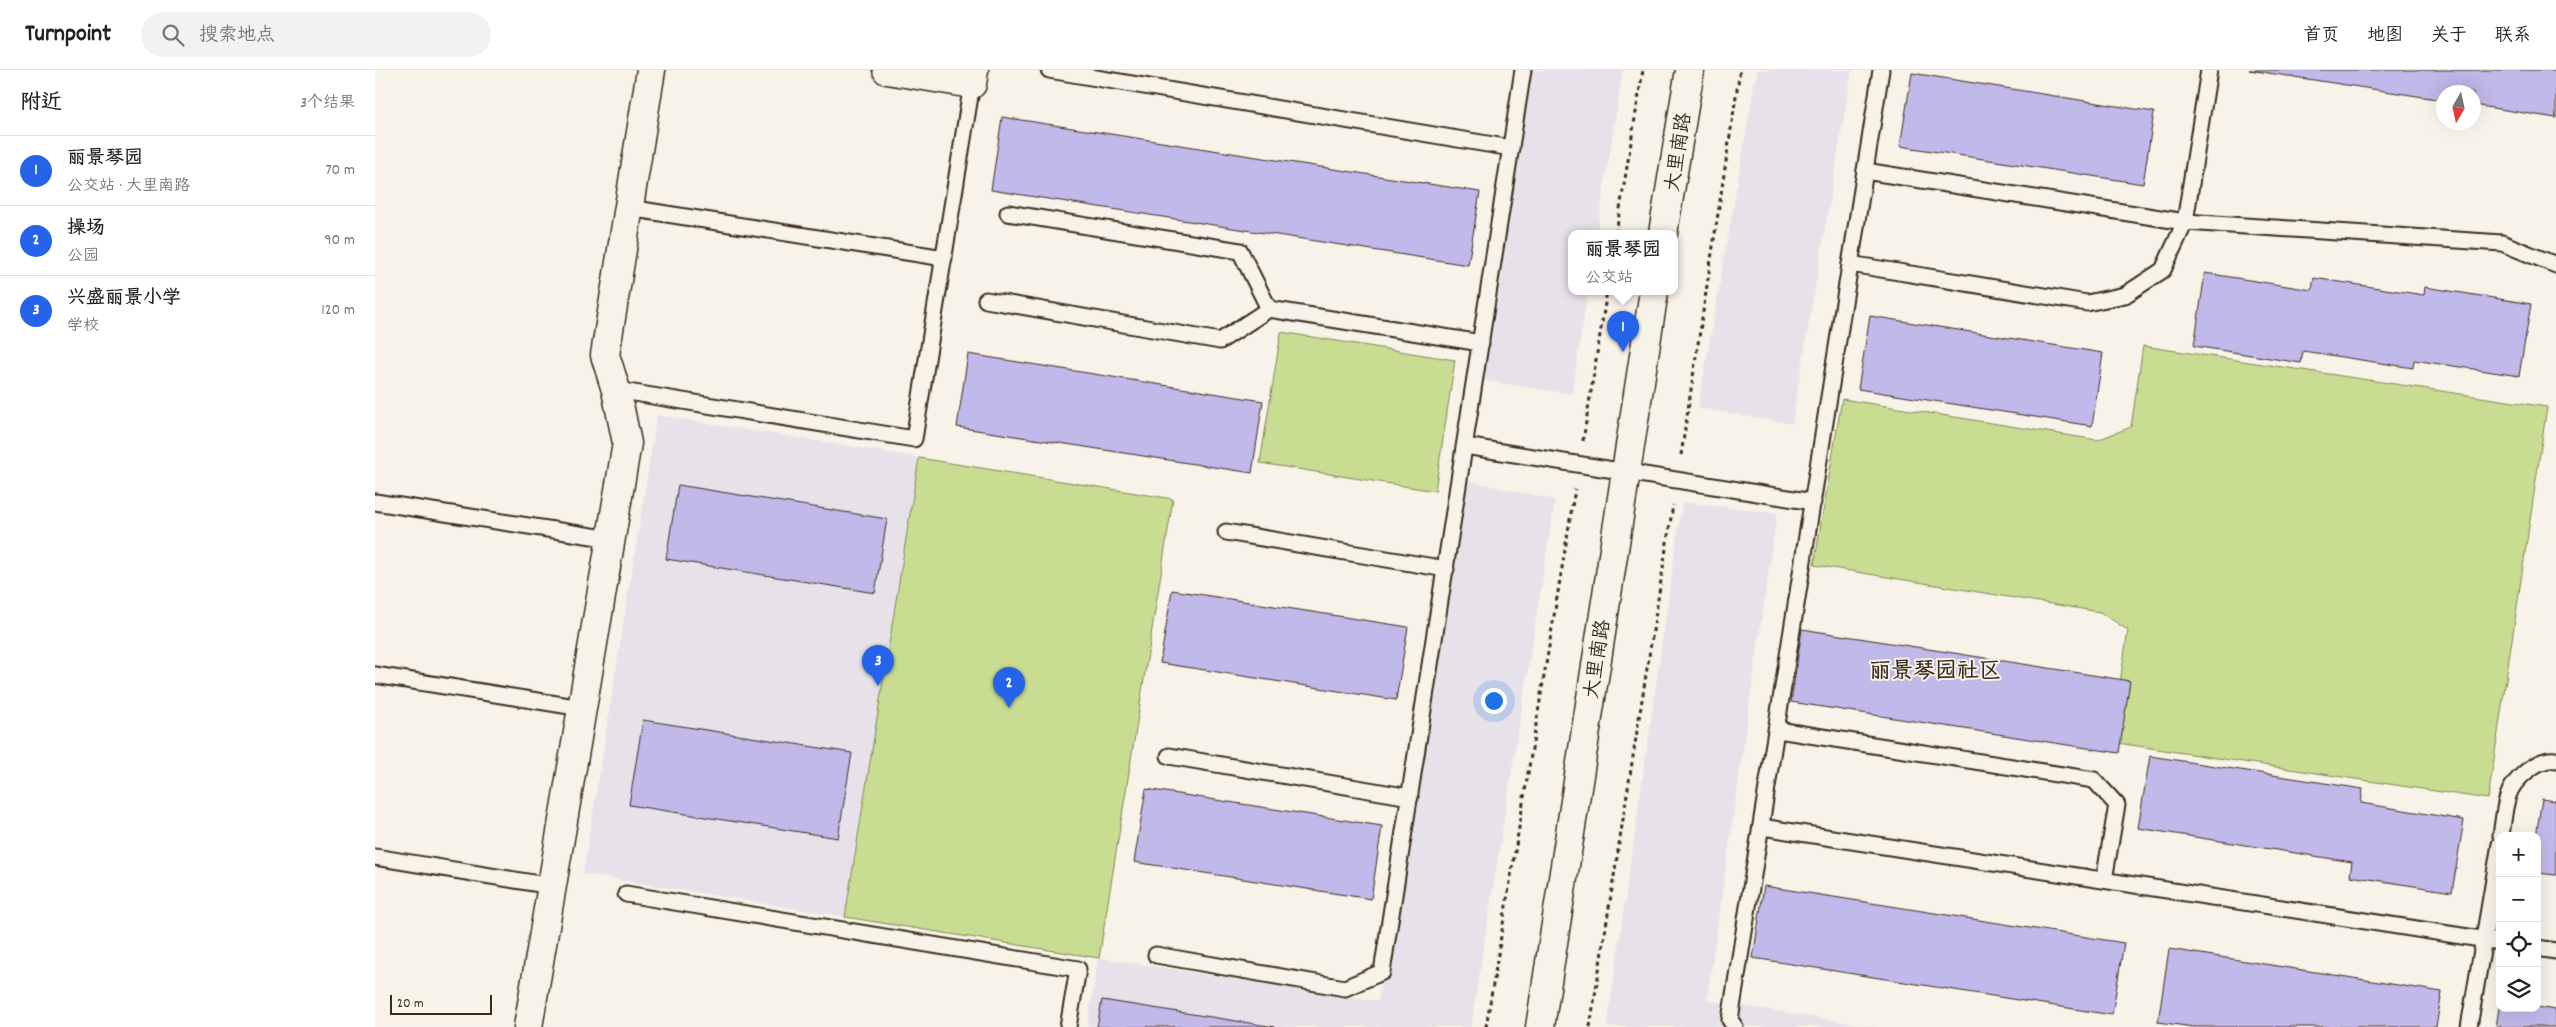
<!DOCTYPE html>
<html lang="zh">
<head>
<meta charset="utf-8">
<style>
	:root { --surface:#fff; --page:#f2f2f2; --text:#222; --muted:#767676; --line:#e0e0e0; --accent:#2563eb }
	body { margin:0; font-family:Dekko,"LXGW WenKai TC",sans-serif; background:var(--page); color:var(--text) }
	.controls { position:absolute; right:15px; bottom:15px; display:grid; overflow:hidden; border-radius:10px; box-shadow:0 5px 20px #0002 }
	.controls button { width:45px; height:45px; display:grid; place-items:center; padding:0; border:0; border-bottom:1px solid var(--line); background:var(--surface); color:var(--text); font:25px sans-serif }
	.compass { position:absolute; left:2061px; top:15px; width:45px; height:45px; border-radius:50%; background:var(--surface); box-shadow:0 5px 20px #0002; rotate:189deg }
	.scale { position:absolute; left:15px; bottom:12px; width:102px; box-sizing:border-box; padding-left:5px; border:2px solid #3b2a1e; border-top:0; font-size:14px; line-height:18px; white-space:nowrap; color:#3b2a1e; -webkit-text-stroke:4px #f7f3e8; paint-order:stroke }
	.you { position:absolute; left:1118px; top:630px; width:18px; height:18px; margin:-12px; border:4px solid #fff; border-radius:50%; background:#1a73e8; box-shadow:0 0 0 8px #1a73e833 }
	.badge { display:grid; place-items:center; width:32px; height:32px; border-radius:50%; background:var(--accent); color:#fff; font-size:16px; font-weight:700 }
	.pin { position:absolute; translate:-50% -41px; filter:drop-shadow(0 1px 2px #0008) }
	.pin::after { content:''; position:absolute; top:26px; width:18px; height:15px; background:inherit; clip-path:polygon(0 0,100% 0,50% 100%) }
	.popup { position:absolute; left:1193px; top:160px; width:110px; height:65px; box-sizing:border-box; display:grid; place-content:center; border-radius:10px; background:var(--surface); filter:drop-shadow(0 1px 4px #0005); font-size:16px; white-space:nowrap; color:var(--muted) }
	.popup b { font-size:19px; color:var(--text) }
	.popup::after { content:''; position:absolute; left:50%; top:100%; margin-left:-10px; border:10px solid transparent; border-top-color:var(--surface) }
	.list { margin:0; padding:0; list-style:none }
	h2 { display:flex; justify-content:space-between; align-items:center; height:65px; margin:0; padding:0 20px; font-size:21px }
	h2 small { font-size:16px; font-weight:400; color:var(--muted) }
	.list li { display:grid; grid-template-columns:32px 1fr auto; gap:15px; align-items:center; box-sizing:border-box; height:70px; padding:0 20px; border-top:1px solid var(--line) }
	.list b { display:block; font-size:19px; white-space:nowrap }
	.list p { margin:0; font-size:16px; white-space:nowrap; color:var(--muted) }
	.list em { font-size:16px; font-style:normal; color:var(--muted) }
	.icon { flex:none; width:28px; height:28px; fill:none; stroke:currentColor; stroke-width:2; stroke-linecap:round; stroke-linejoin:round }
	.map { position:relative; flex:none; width:2181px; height:957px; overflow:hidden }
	header { display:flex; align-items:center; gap:30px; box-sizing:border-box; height:70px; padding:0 25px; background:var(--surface); border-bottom:1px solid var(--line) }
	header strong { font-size:24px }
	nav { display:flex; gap:28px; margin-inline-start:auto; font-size:18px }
	.search { width:350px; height:45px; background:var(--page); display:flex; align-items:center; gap:12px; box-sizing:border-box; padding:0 18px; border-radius:28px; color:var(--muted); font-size:19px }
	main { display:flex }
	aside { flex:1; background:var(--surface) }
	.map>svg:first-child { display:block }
	.built { fill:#e7e2e9 }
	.green { fill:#c9dd92; stroke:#828458 }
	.building { fill:#c2b9eb; stroke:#3b2a1e }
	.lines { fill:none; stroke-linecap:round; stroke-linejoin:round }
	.service-casing { stroke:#3b2a1e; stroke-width:19 }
	.minor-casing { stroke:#3b2a1e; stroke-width:31 }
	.tertiary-casing { stroke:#3b2a1e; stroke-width:31 }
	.path { stroke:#3b2a1e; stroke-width:3; stroke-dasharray:4 4; stroke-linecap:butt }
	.service { stroke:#f7f3e8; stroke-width:15 }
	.minor { stroke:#f7f3e8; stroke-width:28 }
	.tertiary { stroke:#f7f3e8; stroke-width:28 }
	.labels { text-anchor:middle; stroke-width:4; stroke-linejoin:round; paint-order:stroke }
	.street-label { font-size:20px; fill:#3b2a1e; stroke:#f7f3e8 }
	.quarter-label { font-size:22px; font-weight:bold; fill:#3b2a1e; stroke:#f7f3e8 }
</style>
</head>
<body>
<header>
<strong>Turnpoint</strong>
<div class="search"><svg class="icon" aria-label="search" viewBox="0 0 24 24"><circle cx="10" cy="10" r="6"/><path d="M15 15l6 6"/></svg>搜索地点</div>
<nav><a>首页</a><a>地图</a><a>关于</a><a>联系</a></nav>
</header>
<main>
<aside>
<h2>附近<small>3个结果</small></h2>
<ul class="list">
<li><span class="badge">1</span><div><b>丽景琴园</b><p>公交站 · 大里南路</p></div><em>70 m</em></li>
<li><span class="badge">2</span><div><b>操场</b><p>公园</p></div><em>90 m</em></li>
<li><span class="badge">3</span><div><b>兴盛丽景小学</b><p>学校</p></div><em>120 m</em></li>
</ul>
</aside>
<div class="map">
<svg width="2181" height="957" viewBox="0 0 2181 957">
	<rect width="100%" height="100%" fill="#f7f3e8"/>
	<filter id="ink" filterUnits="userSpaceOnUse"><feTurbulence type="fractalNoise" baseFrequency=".02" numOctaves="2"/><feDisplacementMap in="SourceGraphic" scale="10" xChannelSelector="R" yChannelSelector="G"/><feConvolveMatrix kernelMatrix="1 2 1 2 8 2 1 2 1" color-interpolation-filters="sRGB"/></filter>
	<g filter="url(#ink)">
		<g class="built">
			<polygon points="1147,0 1248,0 1222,163 1197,163 1197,221 1213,221 1197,324 1099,309"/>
			<polygon points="1382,0 1477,0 1417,354 1323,338"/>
			<polygon points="282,345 798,429 724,888 1003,931 1090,410 1180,430 1096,957 712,957 723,888 208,804"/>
			<polygon points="1307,432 1402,443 1332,930 1500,957 1232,957"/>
		</g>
		<g class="green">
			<polygon points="906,262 1080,290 1060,421 885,393"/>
			<polygon points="1768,276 2172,337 2113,729 1736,672 1753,560 1725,542 1439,495 1467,329 1722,370 1756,357"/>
			<polygon points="544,388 798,429 724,888 470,847"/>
		</g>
		<g class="building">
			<polygon points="1874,0 2181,0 2181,48 2098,35 2098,22 2068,22 2068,30"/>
			<polygon points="1537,3 1779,42 1768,114 1525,76"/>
			<polygon points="627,47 1105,122 1093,195 616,120"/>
			<polygon points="1830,203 1937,220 1939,208 2049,225 2050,217 2156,234 2144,306 2039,290 2038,298 1928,281 1926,293 1819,276"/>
			<polygon points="1495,246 1728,283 1717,356 1483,319"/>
			<polygon points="593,284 888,331 877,403 582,357"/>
			<polygon points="303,415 512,449 500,523 291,489"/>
			<polygon points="797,520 1033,557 1021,630 785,593"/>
			<polygon points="1427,559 1755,611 1744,683 1416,632"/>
			<polygon points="268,650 477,683 463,768 254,735"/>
			<polygon points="1775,686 1988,719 1986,733 2089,750 2077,822 1975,806 1977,792 1763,758"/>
			<polygon points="771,719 1007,756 996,829 759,792"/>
			<polygon points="2167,729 2181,731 2181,805 2162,803 2161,766"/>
			<polygon points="1389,816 1749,873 1737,945 1378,888"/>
			<polygon points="1794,879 2067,922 2061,957 1818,957 1783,952"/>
			<polygon points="727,930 900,957 722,957"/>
			<polygon points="2125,932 2125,938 2162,937 2181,940 2181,957 2121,957"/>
		</g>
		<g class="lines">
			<g class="service-casing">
				<g id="service">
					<polyline points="674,0 1136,78"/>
					<polyline points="1490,101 1810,152 1834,0"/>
					<polyline points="254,138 569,188"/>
					<polyline points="1475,194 1712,233 1750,225 1788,200 1810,152 2127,173 2181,195"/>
					<polyline points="611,230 845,271 894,239 865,181 633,143"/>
					<polyline points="894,239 1106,273"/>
					<polyline points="241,320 539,369 597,14"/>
					<polyline points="1090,376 1438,432"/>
					<polyline points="0,432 236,469"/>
					<polyline points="851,462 1071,499"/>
					<polyline points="0,605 207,638"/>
					<polyline points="1403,660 1719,710 1742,735 1729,810"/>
					<polyline points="794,686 1035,727"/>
					<polyline points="1387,757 2125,872"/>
					<path d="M2126,766C2128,753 2129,738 2133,726C2138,710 2163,687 2181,690"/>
					<polyline points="0,787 177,816"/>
					<polyline points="251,824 703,899 693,957"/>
					<polyline points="2162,878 2181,881"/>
					<polyline points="781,885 970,918 1007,902 1148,0"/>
					<polyline points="1360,957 1355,950 1506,0"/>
					<polyline points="2094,957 2125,774"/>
				</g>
			</g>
			<g class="minor-casing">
				<g id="minor">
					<polyline points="512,0 597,14 599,0"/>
					<polyline points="153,957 252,373 241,320 230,285 276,0"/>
				</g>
			</g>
			<g class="tertiary-casing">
				<g id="tertiary">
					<polyline points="1288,163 1315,0"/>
					<polyline points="1165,957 1279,221"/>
				</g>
			</g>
			<g class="path">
				<polyline points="1241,163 1268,0"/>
				<polyline points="1208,371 1232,221"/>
				<polyline points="1306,385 1365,0"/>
				<polyline points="1111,957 1200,419"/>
				<polyline points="1215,957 1298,435"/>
			</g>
			<use href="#service" class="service"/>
			<use href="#minor" class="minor"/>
			<use href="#tertiary" class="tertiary"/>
		</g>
	</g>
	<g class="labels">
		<g class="street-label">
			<text transform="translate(1302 82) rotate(-81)" y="7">大里南路</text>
			<text transform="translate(1221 589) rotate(-81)" y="7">大里南路</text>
		</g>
		<g class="quarter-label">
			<text x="1560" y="607">丽景琴园社区</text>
		</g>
	</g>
</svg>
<div class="controls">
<button>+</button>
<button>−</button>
<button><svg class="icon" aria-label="locate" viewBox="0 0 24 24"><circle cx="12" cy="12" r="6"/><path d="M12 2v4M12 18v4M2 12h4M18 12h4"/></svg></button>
<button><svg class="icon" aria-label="layers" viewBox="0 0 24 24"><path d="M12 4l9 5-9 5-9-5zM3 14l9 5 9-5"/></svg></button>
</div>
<svg class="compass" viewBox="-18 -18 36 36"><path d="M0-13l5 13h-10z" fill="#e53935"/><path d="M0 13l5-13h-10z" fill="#767676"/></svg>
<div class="scale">20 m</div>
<div class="you"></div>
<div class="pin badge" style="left:1248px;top:282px">1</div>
<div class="popup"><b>丽景琴园</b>公交站</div>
<div class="pin badge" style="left:634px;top:638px">2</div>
<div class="pin badge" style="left:503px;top:616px">3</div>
</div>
</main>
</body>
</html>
